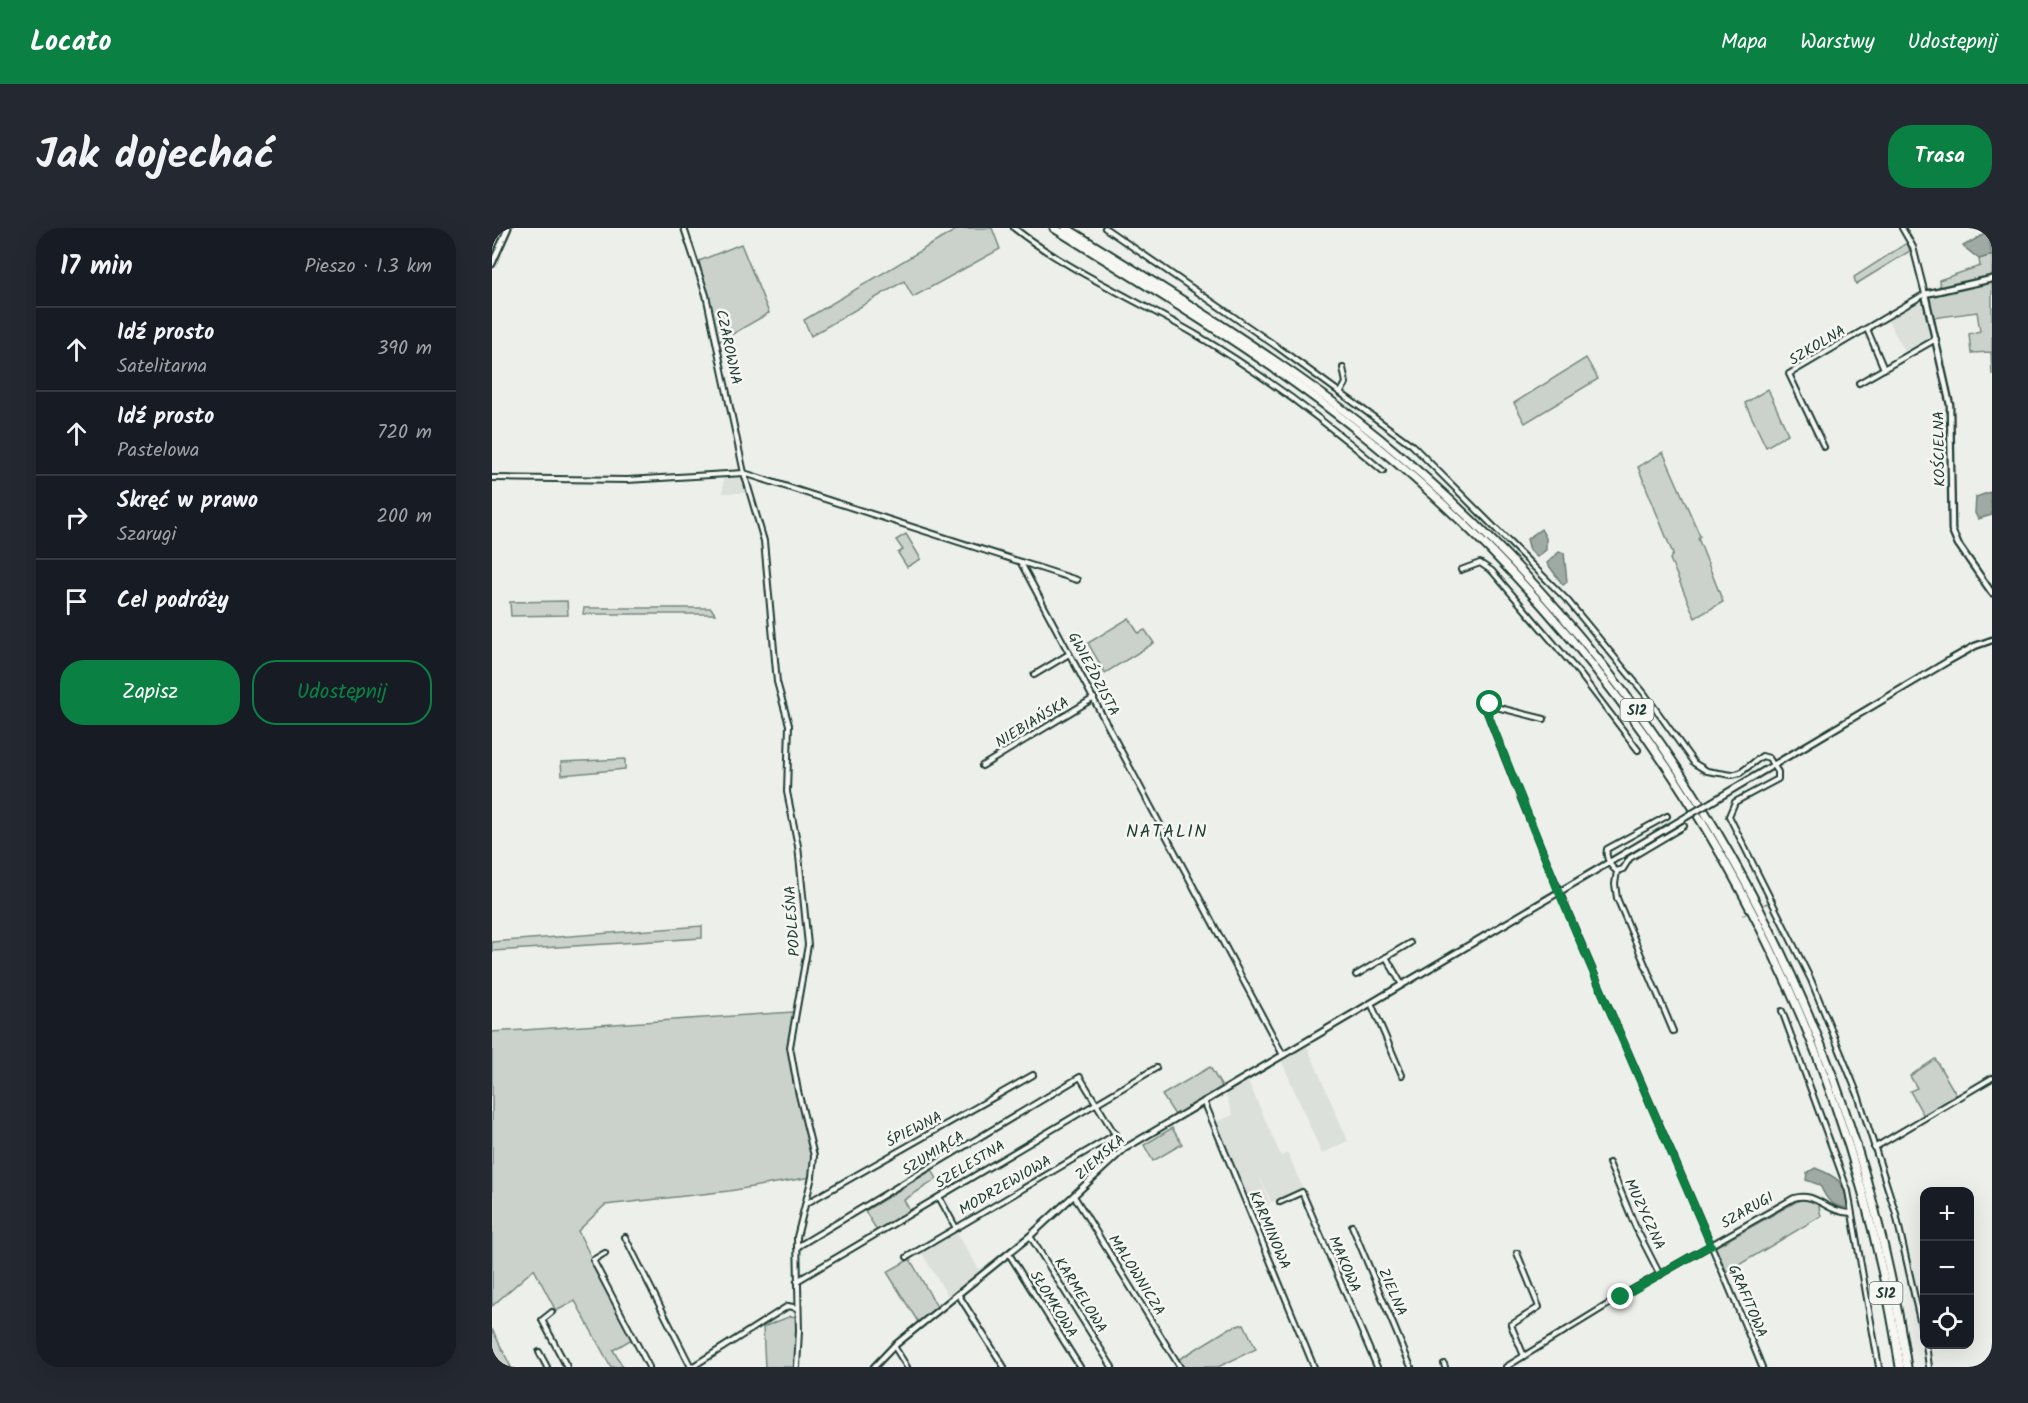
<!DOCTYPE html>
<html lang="pl">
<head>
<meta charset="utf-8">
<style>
	:root { --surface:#171b24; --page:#242831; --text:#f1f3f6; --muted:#9ea1a6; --line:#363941; --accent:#0b8043 }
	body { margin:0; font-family:Kalam,sans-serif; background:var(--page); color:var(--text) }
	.controls { position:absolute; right:18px; bottom:18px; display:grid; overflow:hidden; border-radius:12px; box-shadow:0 6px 24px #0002 }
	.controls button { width:54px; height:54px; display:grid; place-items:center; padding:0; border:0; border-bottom:2px solid var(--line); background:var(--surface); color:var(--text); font:30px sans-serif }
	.stop { position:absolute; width:18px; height:18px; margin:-14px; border:4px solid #0b8043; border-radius:50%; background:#fff }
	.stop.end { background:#0b8043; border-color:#fff; box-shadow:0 2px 6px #0008 }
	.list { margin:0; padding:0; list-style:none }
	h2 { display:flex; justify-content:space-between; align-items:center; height:78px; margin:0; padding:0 24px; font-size:26px }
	h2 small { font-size:20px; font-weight:400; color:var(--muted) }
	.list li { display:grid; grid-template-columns:39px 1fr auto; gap:18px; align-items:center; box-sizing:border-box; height:84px; padding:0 24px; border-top:2px solid var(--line) }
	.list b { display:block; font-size:22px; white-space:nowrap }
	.list p { margin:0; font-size:20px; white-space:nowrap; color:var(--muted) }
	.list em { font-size:20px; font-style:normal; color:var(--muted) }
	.actions { display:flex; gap:12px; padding:18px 24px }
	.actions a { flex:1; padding:14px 0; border:2px solid var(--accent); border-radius:24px; text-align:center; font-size:21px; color:var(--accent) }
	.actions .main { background:var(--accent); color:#fff }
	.icon { flex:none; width:33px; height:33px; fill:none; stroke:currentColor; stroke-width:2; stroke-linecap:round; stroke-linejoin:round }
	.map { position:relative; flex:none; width:1500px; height:1139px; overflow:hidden; border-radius:24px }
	header { display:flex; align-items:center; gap:36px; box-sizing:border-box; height:84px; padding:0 30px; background:var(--accent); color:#fff }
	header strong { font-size:28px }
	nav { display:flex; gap:33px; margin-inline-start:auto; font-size:21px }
	.intro { display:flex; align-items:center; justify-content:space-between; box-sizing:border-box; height:144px; padding:0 36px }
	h1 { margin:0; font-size:42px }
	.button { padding:15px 27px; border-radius:24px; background:var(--accent); color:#fff; font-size:21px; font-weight:700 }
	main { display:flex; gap:36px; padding:0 36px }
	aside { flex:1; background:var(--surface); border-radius:24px; box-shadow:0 6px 24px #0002 }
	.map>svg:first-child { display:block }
	.built { fill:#dce0db }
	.green { fill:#cbd2cc; stroke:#758880; stroke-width:1.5 }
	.water { fill:#9faaa4; stroke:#6c7e77; stroke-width:1.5 }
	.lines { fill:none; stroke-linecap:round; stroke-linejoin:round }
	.stream { stroke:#6c7e77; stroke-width:1.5 }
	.street-casing { stroke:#1f3d34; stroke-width:8 }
	.secondary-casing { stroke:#1f3d34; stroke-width:9 }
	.highway-casing { stroke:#1f3d34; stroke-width:11 }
	.street { stroke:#f6f6f2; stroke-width:4 }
	.secondary { stroke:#f6f6f2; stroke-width:4.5 }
	.highway { stroke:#f6f6f2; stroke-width:7 }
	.secondary-bridge-casing { stroke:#1f3d34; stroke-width:9; stroke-linecap:butt }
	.secondary-bridge { stroke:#f6f6f2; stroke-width:4.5 }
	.route { stroke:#0b8043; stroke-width:8 }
	.labels { text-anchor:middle; stroke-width:5; stroke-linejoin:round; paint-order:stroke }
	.shield { fill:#f6f6f2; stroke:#60746d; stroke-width:1.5 }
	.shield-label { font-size:14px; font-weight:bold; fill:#1f3d34 }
	.street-label { font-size:15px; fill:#1f3d34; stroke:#f6f6f2 }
	.quarter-label { font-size:18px; letter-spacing:1.5px; fill:#1f3d34; stroke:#f6f6f2 }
</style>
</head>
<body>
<header>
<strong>Locato</strong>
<nav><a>Mapa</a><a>Warstwy</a><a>Udostępnij</a></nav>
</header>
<div class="intro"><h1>Jak dojechać</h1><a class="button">Trasa</a></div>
<main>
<aside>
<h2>17 min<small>Pieszo · 1.3 km</small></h2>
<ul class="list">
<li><svg class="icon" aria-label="ahead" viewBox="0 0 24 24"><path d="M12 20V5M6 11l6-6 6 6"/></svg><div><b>Idź prosto</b><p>Satelitarna</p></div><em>390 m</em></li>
<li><svg class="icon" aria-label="ahead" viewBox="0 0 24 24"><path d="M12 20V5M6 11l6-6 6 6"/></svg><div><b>Idź prosto</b><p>Pastelowa</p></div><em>720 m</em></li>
<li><svg class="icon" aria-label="right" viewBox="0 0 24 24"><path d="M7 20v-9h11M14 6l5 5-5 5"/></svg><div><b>Skręć w prawo</b><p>Szarugi</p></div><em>200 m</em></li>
<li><svg class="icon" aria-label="arrive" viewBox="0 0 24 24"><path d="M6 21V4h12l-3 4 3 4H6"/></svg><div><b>Cel podróży</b></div></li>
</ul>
<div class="actions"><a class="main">Zapisz</a><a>Udostępnij</a></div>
</aside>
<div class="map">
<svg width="1500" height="1139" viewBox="0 0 1500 1139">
	<rect width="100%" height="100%" fill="#edefea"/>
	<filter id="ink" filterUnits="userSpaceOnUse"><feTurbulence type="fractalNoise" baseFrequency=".0167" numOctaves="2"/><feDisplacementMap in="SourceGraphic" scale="12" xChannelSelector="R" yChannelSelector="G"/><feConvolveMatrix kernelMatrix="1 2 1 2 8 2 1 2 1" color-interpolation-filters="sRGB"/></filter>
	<g filter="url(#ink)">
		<g class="built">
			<polygon points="1431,71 1443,111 1415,127 1395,91"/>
			<polygon points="250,247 255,265 231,265 231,249"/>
			<polygon points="815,818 856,913 830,926 789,832"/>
			<polygon points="754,848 789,928 796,925 811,961 779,974 767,947 778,976 759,984 745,949 750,946 743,949 721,895 741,887 732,862"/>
			<polygon points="464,1003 488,1043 456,1068 429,1024"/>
		</g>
		<g class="green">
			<polygon points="467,0 500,0 508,21 421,69 412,53 319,108 312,92"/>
			<polygon points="1415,15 1418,23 1364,56 1362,49"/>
			<polygon points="249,16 277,85 225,115 207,33"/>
			<polygon points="1500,27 1500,49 1448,60 1447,52 1488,38 1487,31"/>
			<polygon points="1500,54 1500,147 1499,124 1479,125 1477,106 1488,103 1485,84 1441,90 1437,67"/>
			<polygon points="1094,130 1106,151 1033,195 1022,175"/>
			<polygon points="1276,161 1296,206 1274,219 1253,175"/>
			<polygon points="1171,224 1208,308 1206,310 1231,374 1203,390 1178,331 1181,326 1146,239"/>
			<polygon points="414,306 429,331 415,339 406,325 411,322 404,312"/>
			<polygon points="75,373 76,387 19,388 18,374"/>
			<polygon points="92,380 219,380 223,386 91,386"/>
			<polygon points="637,390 646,405 653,402 662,415 613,445 596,415"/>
			<polygon points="133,531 133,541 70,547 69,534"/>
			<polygon points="210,698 210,710 0,723 0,714"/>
			<polygon points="301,784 298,830 321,929 319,949 237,963 113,977 86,1003 140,1111 121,1122 131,1139 119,1139 83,1073 64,1083 42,1041 0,1078 0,804"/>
			<polygon points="1443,831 1465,868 1432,888 1418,863 1425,860 1418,848"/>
			<polygon points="718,839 730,859 683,887 670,867"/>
			<polygon points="680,900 690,916 661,933 652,917"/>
			<polygon points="440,942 445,951 412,972 418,983 386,1004 373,983"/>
			<polygon points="1309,971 1326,975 1329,988 1235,1044 1223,1019"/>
			<polygon points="418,1031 445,1079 426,1094 395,1044"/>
			<polygon points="299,1088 304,1089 303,1139 273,1139 271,1099"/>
			<polygon points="752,1096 764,1121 726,1139 691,1139 686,1132 738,1100"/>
			<polygon points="0,1101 19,1139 0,1139"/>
		</g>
		<g class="water">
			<polygon points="1496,4 1500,27 1487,31 1471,18"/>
			<polygon points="1498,264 1500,287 1486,291 1483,285 1484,269"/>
			<polygon points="1049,301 1054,310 1054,322 1045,329 1038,322 1035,311"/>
			<polygon points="1067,324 1072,325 1075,354 1071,357 1055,335"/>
			<path d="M1323,940C1344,948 1356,955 1355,980C1339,978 1334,971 1328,957L1314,952L1315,945Z"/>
		</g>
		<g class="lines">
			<g class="stream">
				<polyline points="1281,672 1283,671"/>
				<polyline points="1273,676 1276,675"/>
				<polyline points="1251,687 1255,685"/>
			</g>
			<g class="street-casing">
				<g id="street">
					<polyline points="192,0 214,67 252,245 272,313 285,454 297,497 295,564 306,618 316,717 298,819 306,863 322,928 320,949 305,1009 307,1103 305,1139"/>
					<path d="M522,0C576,43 643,71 703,106C771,146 832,192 891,243"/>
					<polyline points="613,0 784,118 920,217 1076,373 1152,465 1202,535 1215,543 1240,547 1248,545 1270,528 1277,530 1286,544 1286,551 1243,574 1237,588 1319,752 1366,867 1404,986 1432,1110"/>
					<polyline points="1375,101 1392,141"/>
					<polyline points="1367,155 1444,111"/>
					<polyline points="849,164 854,155 851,140"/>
					<polyline points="1332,219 1297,146 1433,66 1421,19 1410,0"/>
					<polyline points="0,250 135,252 252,245 585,352"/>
					<polyline points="529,335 791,827"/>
					<polyline points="969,342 988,335 1000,343 1088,446 1146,522"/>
					<polyline points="542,447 577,426"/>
					<path d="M1052,491L992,476C1077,700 1180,917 1270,1139"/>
					<polyline points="490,538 602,470"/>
					<path d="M1175,588L1115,621C1113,629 1119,640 1125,643L1131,641L1138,630L1192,598"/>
					<polyline points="1125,643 1123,656 1125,670 1181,803"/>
					<polyline points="894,729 910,757"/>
					<polyline points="864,747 918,715"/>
					<polyline points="879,775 910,847"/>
					<polyline points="1290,783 1356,963 1387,1139"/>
					<polyline points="712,873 822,1139"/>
					<polyline points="1382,920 1500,850"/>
					<polyline points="1117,935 1144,1000 1168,1047"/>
					<polyline points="582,968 688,1139"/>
					<polyline points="447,969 464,1000"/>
					<polyline points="788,974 810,964 885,1139"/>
					<polyline points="315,975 541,847"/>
					<polyline points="860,998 919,1139"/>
					<polyline points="538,1008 620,1139"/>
					<polyline points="133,1009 199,1139"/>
					<polyline points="305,1019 588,849 632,921"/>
					<polyline points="113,1025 101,1032 157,1139"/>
					<polyline points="1025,1025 1047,1079 1019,1097 1032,1128"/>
					<polyline points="517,1026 588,1139"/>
					<polyline points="415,1029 624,906"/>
					<polyline points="305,1053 664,840"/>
					<polyline points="466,1066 512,1139"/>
					<polyline points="60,1084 50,1092 75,1139"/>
					<polyline points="1434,1116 1437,1139"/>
					<polyline points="402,1118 415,1139"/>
					<polyline points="47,1124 55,1139"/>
					<polyline points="952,1136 953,1139"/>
					<polyline points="200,1139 296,1078 306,1080"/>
					<path d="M1014,1139L1138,1063L1302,970C1324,963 1335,985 1359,985"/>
				</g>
			</g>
			<g class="secondary-casing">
				<g id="secondary">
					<polyline points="0,36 16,0"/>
					<polyline points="1500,51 1433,66 1458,177 1460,302 1466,316 1500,365"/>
					<polyline points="1221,573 1458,432 1483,418 1500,412"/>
					<polyline points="382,1139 402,1118 538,1008 632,921 1194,589"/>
				</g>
			</g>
			<g class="highway-casing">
				<g id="highway">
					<path d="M562,0C671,68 782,133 881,215C1163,445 1354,779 1408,1139"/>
					<path d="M574,0C681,66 789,131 887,210C1172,443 1360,775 1415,1139"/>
				</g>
			</g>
			<use href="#street" class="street"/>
			<use href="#secondary" class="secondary"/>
			<use href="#highway" class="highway"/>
			<g class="secondary-bridge-casing">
				<polyline id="secondary-bridge" points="1194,589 1221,573"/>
			</g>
			<use href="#secondary-bridge" class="secondary-bridge"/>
		</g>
	</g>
	<g class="lines" filter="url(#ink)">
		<polyline class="route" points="998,476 992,476 1065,660 1219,1017 1129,1069"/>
	</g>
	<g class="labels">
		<g class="shield">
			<rect x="1128.5" y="471" width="33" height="22" rx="4.5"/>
			<rect x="1377.5" y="1054" width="33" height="22" rx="4.5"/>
		</g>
		<g class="shield-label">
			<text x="1145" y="487">S12</text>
			<text x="1394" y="1070">S12</text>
		</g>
		<g class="street-label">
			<text transform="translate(1325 117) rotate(-31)" y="5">SZKOLNA</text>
			<text transform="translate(237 119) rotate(78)" y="5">CZAROWNA</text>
			<text transform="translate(1447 221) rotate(-91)" y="5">KOŚCIELNA</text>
			<text transform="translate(602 446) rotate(62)" y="5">GWIEŹDZISTA</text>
			<text transform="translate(540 494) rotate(-31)" y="5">NIEBIAŃSKA</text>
			<text transform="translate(300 693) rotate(-94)" y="5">PODLEŚNA</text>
			<text transform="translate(422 901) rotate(-27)" y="5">ŚPIEWNA</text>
			<text transform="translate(441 925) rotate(-32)" y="5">SZUMIĄCA</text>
			<text transform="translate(608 929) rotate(-41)" y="5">ZIEMSKA</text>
			<text transform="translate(478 936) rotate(-31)" y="5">SZELESTNA</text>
			<text transform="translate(513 957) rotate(-30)" y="5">MODRZEWIOWA</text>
			<text transform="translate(1255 982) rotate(-30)" y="5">SZARUGI</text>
			<text transform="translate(1153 986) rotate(65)" y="5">MUZYCZNA</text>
			<text transform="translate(778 1002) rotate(67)" y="5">KARMINOWA</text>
			<text transform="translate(853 1036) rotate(67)" y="5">MAKOWA</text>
			<text transform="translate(645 1047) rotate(58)" y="5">MALOWNICZA</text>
			<text transform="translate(901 1064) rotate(67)" y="5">ZIELNA</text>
			<text transform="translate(589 1067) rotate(58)" y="5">KARMELOWA</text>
			<text transform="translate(1256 1073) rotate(67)" y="5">GRAFITOWA</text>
			<text transform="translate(562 1076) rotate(58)" y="5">SŁOMKOWA</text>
		</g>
		<g class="quarter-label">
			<text x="675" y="609">NATALIN</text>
		</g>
	</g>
</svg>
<div class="controls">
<button>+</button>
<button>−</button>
<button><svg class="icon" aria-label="locate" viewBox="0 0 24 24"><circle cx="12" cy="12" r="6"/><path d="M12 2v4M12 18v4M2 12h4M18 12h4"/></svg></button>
</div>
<div class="stop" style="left:998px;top:476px"></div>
<div class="stop end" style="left:1129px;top:1069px"></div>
</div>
</main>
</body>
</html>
